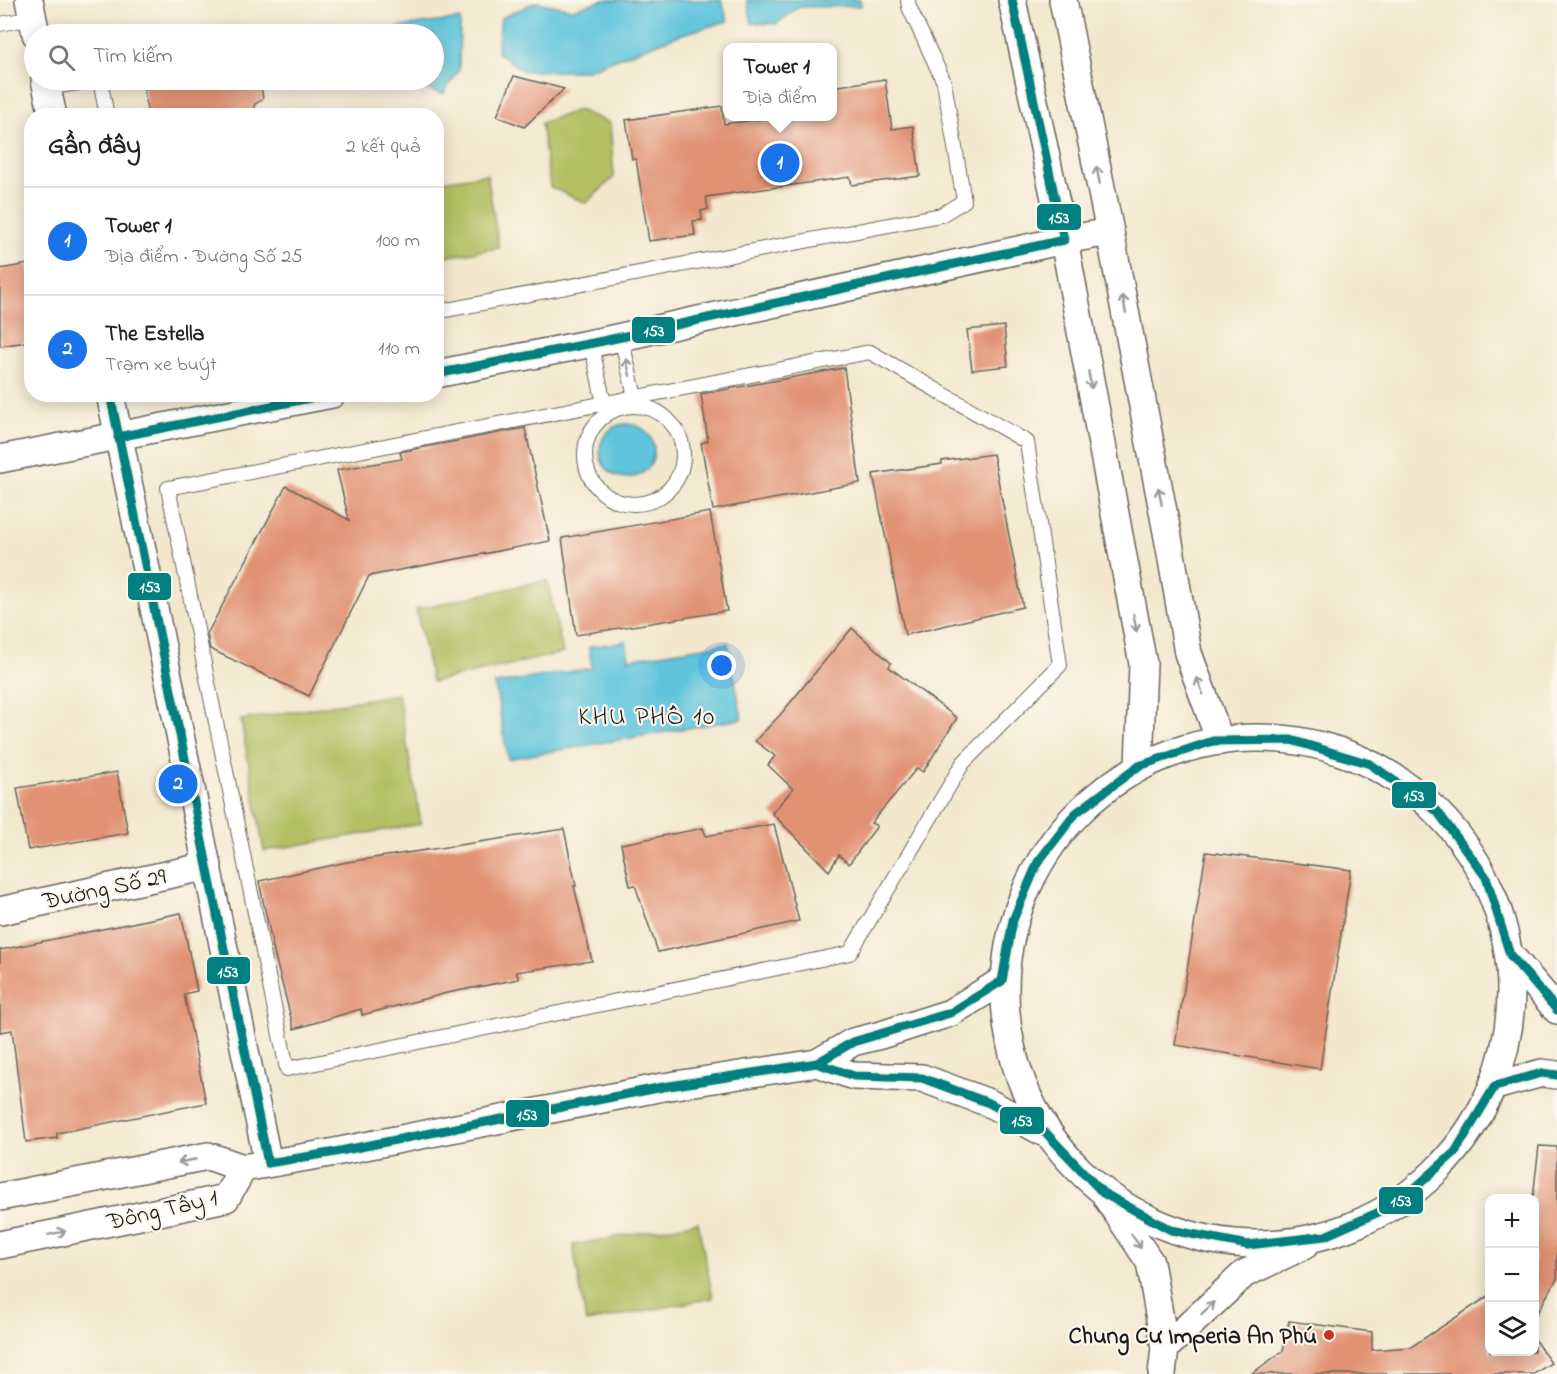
<!DOCTYPE html>
<html lang="vi">
<head>
<meta charset="utf-8">
<style>
	:root { --surface:#fff; --page:#f6f6f6; --text:#222; --muted:#767676; --line:#e0e0e0; --accent:#1a73e8 }
	body { margin:0; font-family:"Indie Flower",sans-serif; background:var(--page); color:var(--text) }
	.controls { position:absolute; right:18px; bottom:18px; display:grid; overflow:hidden; border-radius:12px; box-shadow:0 3px 15px #0003 }
	.controls button { width:54px; height:54px; display:grid; place-items:center; padding:0; border:0; border-bottom:2px solid var(--line); background:var(--surface); color:var(--text); font:30px sans-serif }
	.you { position:absolute; left:722px; top:666px; width:21px; height:21px; margin:-15px; border:4px solid #fff; border-radius:50%; background:#1a73e8; box-shadow:0 0 0 9px #1a73e833 }
	.badge { display:grid; place-items:center; width:39px; height:39px; border-radius:50%; background:var(--accent); color:#fff; font-size:20px; font-weight:700 }
	.pin { position:absolute; translate:-50% -50%; border:3px solid #fff; box-shadow:0 2px 6px #0006 }
	.popup { position:absolute; left:723px; top:43px; width:114px; height:78px; box-sizing:border-box; display:grid; place-content:center; border-radius:12px; background:var(--surface); filter:drop-shadow(0 2px 4px #0005); font-size:20px; white-space:nowrap; color:var(--muted) }
	.popup b { font-size:22px; color:var(--text) }
	.popup::after { content:''; position:absolute; left:50%; top:100%; margin-left:-12px; border:12px solid transparent; border-top-color:var(--surface) }
	.list { margin:0; padding:0; list-style:none }
	h2 { display:flex; justify-content:space-between; align-items:center; height:78px; margin:0; padding:0 24px; font-size:26px }
	h2 small { font-size:20px; font-weight:400; color:var(--muted) }
	.list li { display:grid; grid-template-columns:39px 1fr auto; gap:18px; align-items:center; box-sizing:border-box; height:108px; padding:0 24px; border-top:2px solid var(--line) }
	.list b { display:block; font-size:22px; white-space:nowrap }
	.list p { margin:0; font-size:20px; white-space:nowrap; color:var(--muted) }
	.list em { font-size:20px; font-style:normal; color:var(--muted) }
	.icon { flex:none; width:33px; height:33px; fill:none; stroke:currentColor; stroke-width:2; stroke-linecap:round; stroke-linejoin:round }
	.map { position:relative; flex:none; width:1557px; height:1374px; overflow:hidden }
	.search { position:absolute; background:var(--surface); box-shadow:0 3px 15px #0003; left:24px; top:24px; width:420px; height:66px; display:flex; align-items:center; gap:15px; box-sizing:border-box; padding:0 21px; border-radius:33px; color:var(--muted); font-size:22px }
	.panel { position:absolute; background:var(--surface); box-shadow:0 3px 15px #0003; left:24px; top:108px; width:420px; height:294px; border-radius:24px }
	.map>svg:first-child { display:block }
	.green { fill:#b2c063; stroke:#676e40; stroke-width:1.5 }
	.water { fill:#5fc4dc; stroke:#3e707c; stroke-width:1.5 }
	.building { fill:#e19273 }
	.lines { fill:none; stroke-linecap:round; stroke-linejoin:round }
	.service-casing { stroke:#67635a; stroke-width:16 }
	.minor-casing { stroke:#67635a; stroke-width:30 }
	.service { stroke:#fff; stroke-width:14 }
	.minor { stroke:#fff; stroke-width:27 }
	.bus-1-casing { stroke:#fbf7ec; stroke-width:14 }
	.bus-1 { stroke:#008080; stroke-width:9 }
	.oneway { stroke:#999 }
	.poi-dot { fill:#c8321e; stroke:#fbf7ec; stroke-width:2 }
	.labels { text-anchor:middle; stroke-width:4.5; stroke-linejoin:round; paint-order:stroke }
	.street-label { font-size:24px; fill:#1c1c1c; stroke:#fbf7ec }
	.poi-label { font-size:24px; font-weight:bold; fill:#1c1c1c; stroke:#fbf7ec; text-anchor:end }
	.neighbourhood-label { font-size:26px; letter-spacing:1.5px; fill:#1c1c1c; stroke:#fbf7ec }
	.line-badge { stroke:#fbf7ec; stroke-width:2 }
	.badge-label { font-size:16px; text-anchor:middle; font-weight:bold; fill:#fff }
</style>
</head>
<body>
<div class="map">
<svg width="1557" height="1374" viewBox="0 0 1557 1374">
	<rect width="100%" height="100%" fill="#fbf7ec"/>
	<filter id="ink" filterUnits="userSpaceOnUse"><feTurbulence type="fractalNoise" baseFrequency=".0167" numOctaves="2"/><feDisplacementMap in="SourceGraphic" scale="12" xChannelSelector="R" yChannelSelector="G"/><feConvolveMatrix kernelMatrix="1 2 1 2 8 2 1 2 1" color-interpolation-filters="sRGB"/></filter>
	<filter id="wash" filterUnits="userSpaceOnUse"><feTurbulence type="fractalNoise" baseFrequency=".008" numOctaves="4" result="noise"/><feDisplacementMap in="SourceGraphic" scale="24" xChannelSelector="R" yChannelSelector="G"/><feGaussianBlur stdDeviation="1.35" result="paint"/><feColorMatrix in="noise" values="0 0 0 0 0 0 0 0 0 0 0 0 0 0 0 0 0 1.4 0 .05"/><feComposite in="paint" operator="in"/></filter>
	<g filter="url(#wash)">
		<rect width="100%" height="100%" fill="#f3e8ce"/>
		<g class="green">
			<polygon points="578,110 610,123 614,177 586,203 550,187 541,123"/>
			<polygon points="487,174 499,248 444,257 437,210 437,182"/>
			<polygon points="547,580 563,653 432,682 416,609"/>
			<polygon points="398,694 421,824 264,851 241,720"/>
			<polygon points="698,1222 713,1298 586,1322 573,1245"/>
		</g>
		<g class="water">
			<polygon points="604,0 721,0 728,21 682,34 584,71 523,71 497,52 501,18 536,2 573,9"/>
			<polygon points="747,0 860,0 861,6 799,7 776,24 752,23"/>
			<polygon points="460,19 459,70 443,94 398,80 434,80 434,34 388,34 398,27"/>
			<circle cx="627" cy="451" r="27"/>
			<polygon points="626,641 629,659 728,643 742,719 508,759 495,684 592,668 589,647"/>
		</g>
		<g id="blocks">
			<g class="building">
				<polygon points="514,76 564,89 524,127 497,116"/>
				<polygon points="885,79 892,129 913,126 920,176 852,185 850,177 706,197 708,209 701,211 702,220 693,221 695,235 649,241 636,159 632,159 626,120 722,106 724,124 778,117 832,117 832,87"/>
				<polygon points="162,80 260,80 263,99 254,105 257,116 148,116 143,83"/>
				<polygon points="28,264 32,285 32,341 0,346 0,269"/>
				<polygon points="1004,326 1008,366 972,370 967,330"/>
				<polygon points="844,368 860,483 713,510 701,443 708,441 701,394"/>
				<polygon points="525,428 550,541 369,576 309,696 210,649 207,634 286,486 349,520 337,470 402,459 400,452"/>
				<polygon points="993,454 1023,607 905,635 873,474 942,464 942,461"/>
				<polygon points="710,512 727,611 576,635 562,538"/>
				<polygon points="852,628 891,663 889,667 957,718 923,772 917,768 871,823 877,826 849,864 839,855 829,871 772,813 793,789 768,765 775,756 755,741 780,715"/>
				<polygon points="117,772 128,833 28,850 17,788"/>
				<polygon points="774,824 799,921 658,952 635,885 630,886 621,844 703,828 706,836"/>
				<polygon points="564,829 576,886 574,886 592,961 516,972 519,979 447,993 362,1015 361,1009 294,1029 274,953 259,881 347,862"/>
				<polygon points="1206,852 1351,870 1320,1069 1175,1045"/>
				<polygon points="181,913 197,991 184,994 206,1103 57,1133 57,1138 26,1142 12,1030 0,1032 0,950"/>
				<polygon points="1539,1146 1557,1147 1557,1279 1534,1318 1534,1198 1533,1198"/>
				<polygon points="1490,1295 1490,1352 1534,1352 1534,1339 1551,1363 1534,1374 1251,1374 1283,1351 1289,1321 1372,1332 1372,1350 1411,1347"/>
			</g>
		</g>
	</g>
	<g filter="url(#ink)">
		<use href="#blocks" fill-opacity="0" stroke="#67635a" stroke-width="1.5"/>
		<g class="lines">
			<g class="service-casing">
				<g id="service">
					<polyline points="0,24 33,18"/>
					<polyline points="100,80 107,116"/>
					<polyline points="47,88 96,80"/>
					<polyline points="436,312 941,215 964,201 944,82 909,7 908,0"/>
					<polyline points="621,337 635,397"/>
					<polyline points="591,343 604,404"/>
					<polygon points="870,352 1027,442 1060,665 963,763 850,953 287,1069 168,488"/>
					<circle cx="634" cy="455" r="49"/>
				</g>
			</g>
			<g class="minor-casing">
				<g id="minor">
					<polyline points="29,0 36,34"/>
					<polyline points="1012,0 1064,240 1143,664 1139,766"/>
					<polyline points="1063,0 1110,232 1170,548 1188,653 1220,741"/>
					<polyline points="45,80 53,116"/>
					<polyline points="436,374 603,341 1064,240 1110,232"/>
					<polyline points="110,394 268,1163"/>
					<polyline points="0,459 332,394"/>
					<circle cx="1258" cy="991" r="253"/>
					<polyline points="0,911 208,866"/>
					<polyline points="1510,955 1557,1010"/>
					<polyline points="817,1063 854,1076 922,1078 989,1103 1047,1134"/>
					<polyline points="1495,1086 1542,1073 1557,1075"/>
					<polyline points="0,1197 208,1156 243,1168 330,1153 663,1087 817,1063 853,1042 881,1035 950,1013 1002,981"/>
					<polyline points="1107,1198 1150,1262 1165,1348 1162,1374"/>
					<polyline points="0,1245 226,1198 243,1168"/>
					<polyline points="1165,1348 1244,1274 1305,1245"/>
				</g>
			</g>
			<use href="#service" class="service"/>
			<use href="#minor" class="minor"/>
			<g class="bus-1-casing">
				<g id="bus-1">
					<polyline points="436,374 603,341 1064,240 1012,0"/>
					<polyline points="110,394 268,1163"/>
					<polyline points="118,437 330,394"/>
					<polyline points="819,1064 854,1076 922,1078 989,1103 1047,1134 1103,1193 1171,1230 1248,1245 1325,1236 1397,1204 1455,1152 1495,1086 1542,1073 1557,1075"/>
					<polyline points="268,1163 330,1153 663,1087 817,1063 853,1042 950,1013 1002,981 1013,920 1038,862 1076,813 1139,766 1213,741 1291,740 1370,764 1437,811 1486,877 1510,955 1557,1010"/>
				</g>
			</g>
			<use href="#bus-1" class="bus-1"/>
		</g>
		<defs><path id="oneway-shaft" d="M-6 0H5M1.5-3L5.5 0L1.5 3" fill="none" stroke-width="1.6" stroke-linecap="round" stroke-linejoin="round" transform="scale(1.5)"/></defs>
		<g class="oneway">
			<use href="#oneway-shaft" transform="translate(1098 175) rotate(-101)"/>
			<use href="#oneway-shaft" transform="translate(1124 304) rotate(-101)"/>
			<use href="#oneway-shaft" transform="translate(628 367) rotate(-103)"/>
			<use href="#oneway-shaft" transform="translate(1090 380) rotate(79)"/>
			<use href="#oneway-shaft" transform="translate(1160 496) rotate(-101)"/>
			<use href="#oneway-shaft" transform="translate(1135 623) rotate(80)"/>
			<use href="#oneway-shaft" transform="translate(1200 686) rotate(-110)"/>
			<use href="#oneway-shaft" transform="translate(187 1161) rotate(169)"/>
			<use href="#oneway-shaft" transform="translate(57 1233) rotate(-12)"/>
			<use href="#oneway-shaft" transform="translate(1136 1241) rotate(55)"/>
			<use href="#oneway-shaft" transform="translate(1208 1308) rotate(-43)"/>
		</g>
	</g>
	<circle class="poi-dot" cx="1329" cy="1335" r="6"/>
	<g class="labels">
		<g class="street-label">
			<text transform="translate(104 888) rotate(-12)" y="8">Đường Số 29</text>
			<text transform="translate(162 1209) rotate(-13)" y="8">Đông Tây 1</text>
		</g>
		<g class="poi-label">
			<text x="1317" y="1343">Chung Cư Imperia An Phú</text>
		</g>
		<g class="neighbourhood-label">
			<text x="647" y="724">KHU PHỐ 10</text>
		</g>
	</g>
	<g class="line-badge">
		<rect x="1036" y="203" width="46" height="28" rx="6" fill="#008080"/>
		<rect x="631" y="316" width="45" height="28" rx="6" fill="#008080"/>
		<rect x="127" y="572" width="45" height="29" rx="6" fill="#008080"/>
		<rect x="1391" y="781" width="46" height="28" rx="6" fill="#008080"/>
		<rect x="206" y="956" width="45" height="29" rx="6" fill="#008080"/>
		<rect x="505" y="1099" width="45" height="29" rx="6" fill="#008080"/>
		<rect x="999" y="1106" width="46" height="29" rx="6" fill="#008080"/>
		<rect x="1378" y="1186" width="46" height="29" rx="6" fill="#008080"/>
	</g>
	<g class="badge-label">
		<text x="1059" y="223">153</text>
		<text x="654" y="336">153</text>
		<text x="150" y="592">153</text>
		<text x="1414" y="801">153</text>
		<text x="228" y="977">153</text>
		<text x="527" y="1120">153</text>
		<text x="1022" y="1126">153</text>
		<text x="1401" y="1206">153</text>
	</g>
</svg>
<div class="controls">
<button>+</button>
<button>−</button>
<button><svg class="icon" aria-label="layers" viewBox="0 0 24 24"><path d="M12 4l9 5-9 5-9-5zM3 14l9 5 9-5"/></svg></button>
</div>
<div class="you"></div>
<div class="pin badge" style="left:780px;top:163px">1</div>
<div class="popup"><b>Tower 1</b>Địa điểm</div>
<div class="pin badge" style="left:178px;top:784px">2</div>
<div class="search"><svg class="icon" aria-label="search" viewBox="0 0 24 24"><circle cx="10" cy="10" r="6"/><path d="M15 15l6 6"/></svg>Tìm kiếm</div>
<section class="panel">
<h2>Gần đây<small>2 kết quả</small></h2>
<ul class="list">
<li><span class="badge">1</span><div><b>Tower 1</b><p>Địa điểm · Đường Số 25</p></div><em>100 m</em></li>
<li><span class="badge">2</span><div><b>The Estella</b><p>Trạm xe buýt</p></div><em>110 m</em></li>
</ul>
</section>
</div>
</body>
</html>
